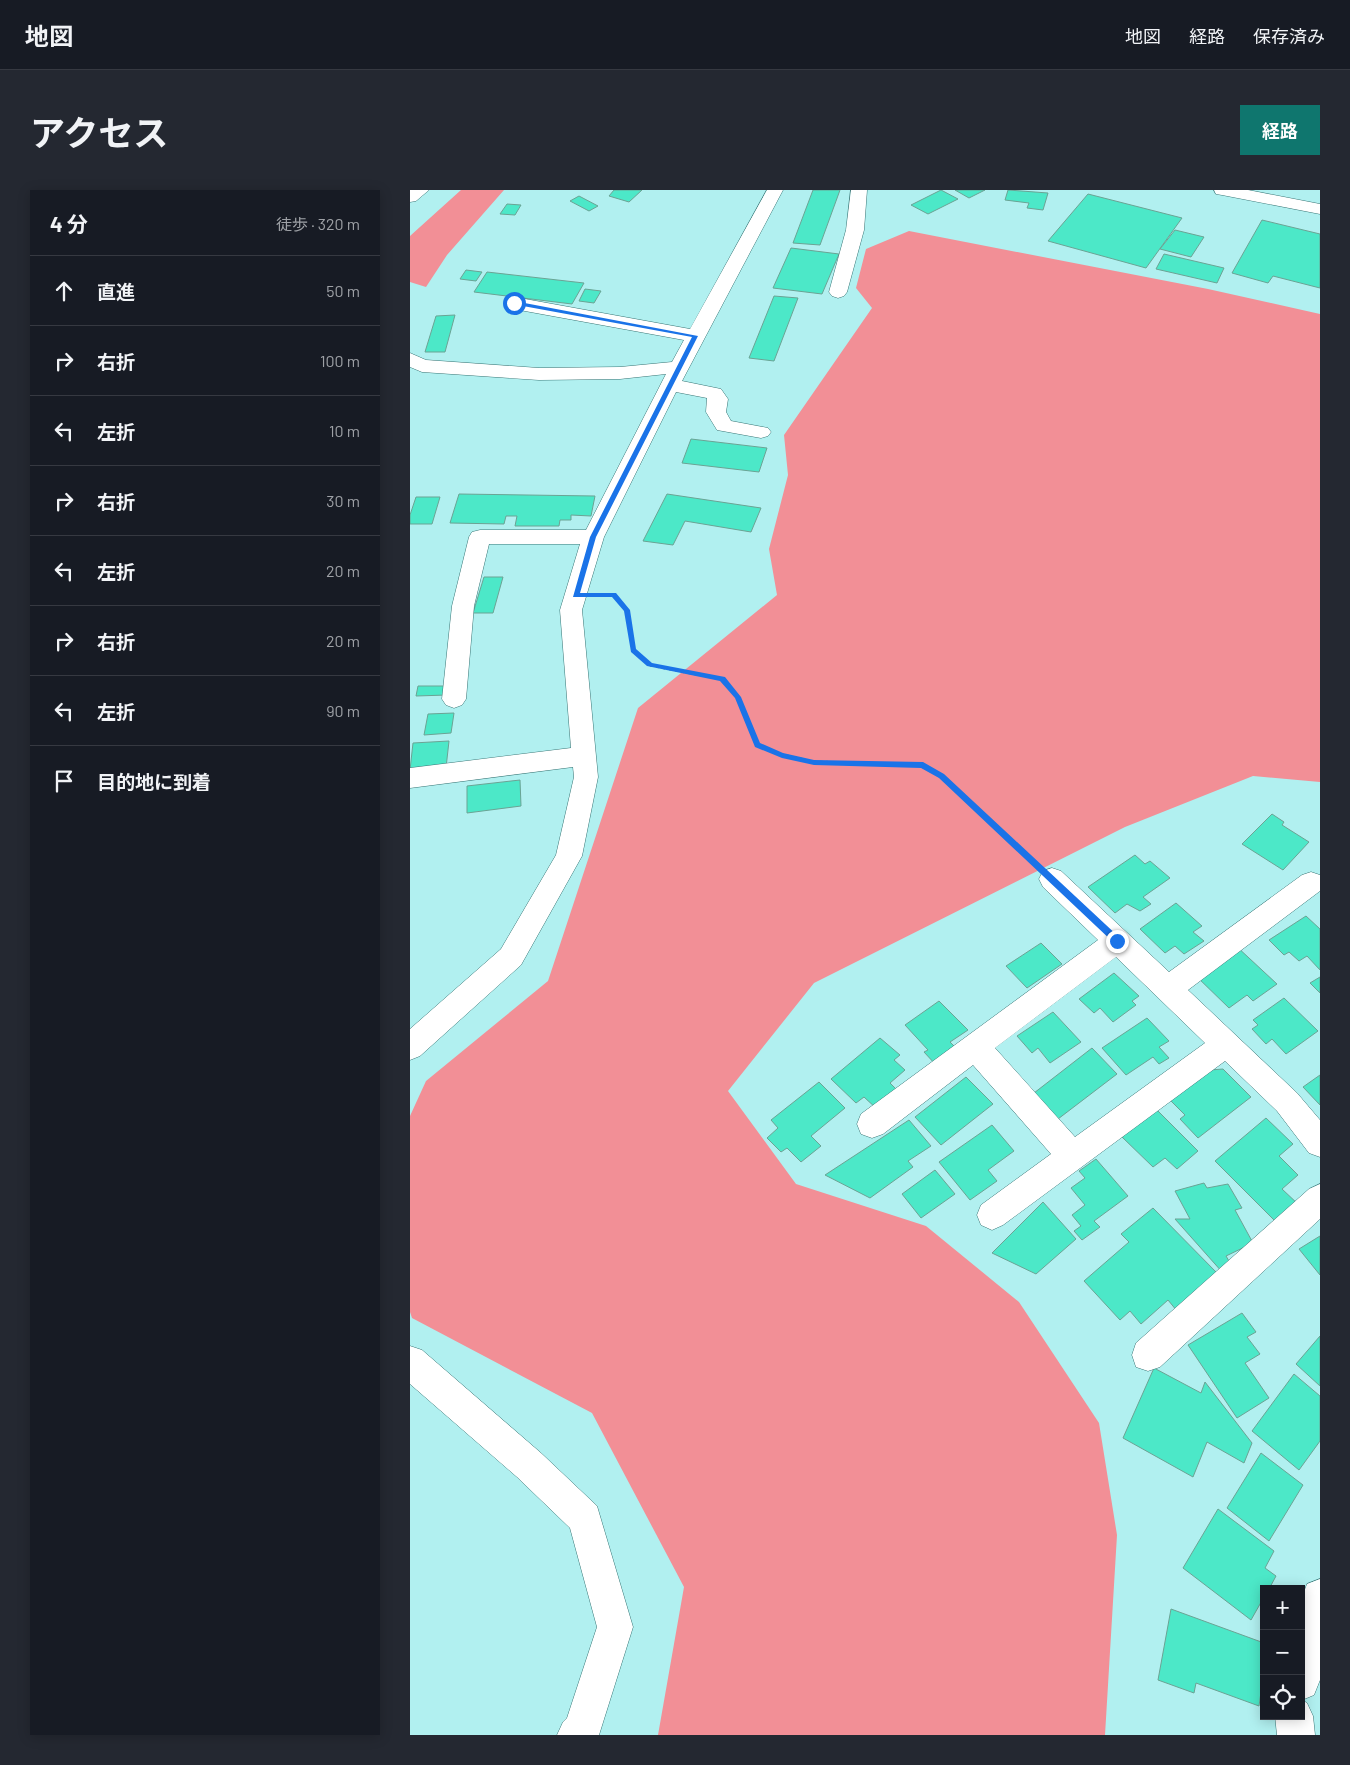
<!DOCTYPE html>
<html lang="ja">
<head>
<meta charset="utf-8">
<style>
	:root { --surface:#171b24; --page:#242831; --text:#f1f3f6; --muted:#9ea1a6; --line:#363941; --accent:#0f766e }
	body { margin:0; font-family:Barlow,"Noto Sans JP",sans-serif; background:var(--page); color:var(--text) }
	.controls { position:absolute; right:15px; bottom:15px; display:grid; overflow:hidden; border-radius:0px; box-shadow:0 2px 12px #0003 }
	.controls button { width:45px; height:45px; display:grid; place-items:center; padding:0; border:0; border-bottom:1px solid var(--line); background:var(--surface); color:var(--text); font:25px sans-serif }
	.stop { position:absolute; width:15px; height:15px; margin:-11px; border:4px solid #1a73e8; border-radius:50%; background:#fff }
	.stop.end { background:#1a73e8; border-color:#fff; box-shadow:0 1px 5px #0008 }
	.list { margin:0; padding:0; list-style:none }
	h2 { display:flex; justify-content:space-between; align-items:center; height:65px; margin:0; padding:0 20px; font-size:21px }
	h2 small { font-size:16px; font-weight:400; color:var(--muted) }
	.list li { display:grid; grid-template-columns:32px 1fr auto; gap:15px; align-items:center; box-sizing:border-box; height:70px; padding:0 20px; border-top:1px solid var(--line) }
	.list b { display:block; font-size:19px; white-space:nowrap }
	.list em { font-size:16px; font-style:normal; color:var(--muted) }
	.icon { flex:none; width:28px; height:28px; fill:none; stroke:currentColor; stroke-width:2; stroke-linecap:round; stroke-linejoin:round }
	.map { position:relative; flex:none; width:910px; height:1545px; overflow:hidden; border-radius:0px }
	header { display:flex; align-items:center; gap:30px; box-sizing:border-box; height:70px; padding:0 25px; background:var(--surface); border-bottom:1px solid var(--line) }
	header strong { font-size:24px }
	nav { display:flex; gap:28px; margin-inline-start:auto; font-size:18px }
	.intro { display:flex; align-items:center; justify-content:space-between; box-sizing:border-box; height:120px; padding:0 30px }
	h1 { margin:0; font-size:35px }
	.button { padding:12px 22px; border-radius:0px; background:var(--accent); color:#fff; font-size:18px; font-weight:700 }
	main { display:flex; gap:30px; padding:0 30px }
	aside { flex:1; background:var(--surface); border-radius:0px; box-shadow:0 2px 12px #0003 }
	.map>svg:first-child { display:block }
	.green { fill:#f28f96 }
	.building { fill:#4ce8c8; stroke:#6ba394 }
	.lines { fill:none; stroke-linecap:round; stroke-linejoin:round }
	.minor-casing { stroke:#387575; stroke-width:1 }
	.path { stroke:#517878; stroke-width:3; stroke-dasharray:2.5 4; stroke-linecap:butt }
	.minor { fill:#fff; fill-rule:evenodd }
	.route { fill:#1a73e8 }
</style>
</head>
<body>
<header>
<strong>地図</strong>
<nav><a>地図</a><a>経路</a><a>保存済み</a></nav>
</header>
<div class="intro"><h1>アクセス</h1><a class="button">経路</a></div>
<main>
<aside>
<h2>4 分<small>徒歩 · 320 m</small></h2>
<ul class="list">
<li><svg class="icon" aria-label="ahead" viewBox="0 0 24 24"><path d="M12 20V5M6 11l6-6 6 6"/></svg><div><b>直進</b></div><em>50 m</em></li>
<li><svg class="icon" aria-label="right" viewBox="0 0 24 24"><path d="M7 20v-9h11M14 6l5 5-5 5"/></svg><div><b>右折</b></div><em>100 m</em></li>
<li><svg class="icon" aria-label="left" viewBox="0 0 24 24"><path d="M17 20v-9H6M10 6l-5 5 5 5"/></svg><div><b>左折</b></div><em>10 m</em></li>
<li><svg class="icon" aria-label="right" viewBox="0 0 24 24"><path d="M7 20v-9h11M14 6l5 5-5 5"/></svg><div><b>右折</b></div><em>30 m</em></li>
<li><svg class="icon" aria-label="left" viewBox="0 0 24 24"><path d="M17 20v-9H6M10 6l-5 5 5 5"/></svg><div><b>左折</b></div><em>20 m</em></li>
<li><svg class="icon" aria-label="right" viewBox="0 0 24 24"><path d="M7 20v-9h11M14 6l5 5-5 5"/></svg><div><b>右折</b></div><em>20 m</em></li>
<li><svg class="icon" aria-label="left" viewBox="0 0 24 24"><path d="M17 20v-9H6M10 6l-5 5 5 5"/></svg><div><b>左折</b></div><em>90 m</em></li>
<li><svg class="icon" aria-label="arrive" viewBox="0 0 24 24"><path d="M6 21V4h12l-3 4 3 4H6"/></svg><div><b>目的地に到着</b></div></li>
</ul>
</aside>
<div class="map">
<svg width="910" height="1545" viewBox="0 0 910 1545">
	<rect width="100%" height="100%" fill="#b1f0f0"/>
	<g class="green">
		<polygon points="51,0 94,0 37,65 16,97 0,92 0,46"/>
		<polygon points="499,41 798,99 910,124 910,592 843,586 715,637 404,793 318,901 386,994 516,1036 609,1112 689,1233 707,1345 695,1545 248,1545 274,1397 182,1223 2,1128 0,1122 0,926 16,891 138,791 228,518 367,405 359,359 378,285 374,245 462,118 446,98 456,59"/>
	</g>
	<g class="building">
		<polygon points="204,0 232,0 219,12 199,6"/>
		<polygon points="403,0 430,0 410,55 383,53"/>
		<polygon points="531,0 548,9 518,24 501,15"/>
		<polygon points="545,0 575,0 559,8"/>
		<polygon points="598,0 638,3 633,20 617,18 619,13 595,10"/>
		<polygon points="678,4 772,28 736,78 638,51"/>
		<polygon points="169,6 188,16 179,21 160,11"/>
		<polygon points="97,14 111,15 105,25 90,24"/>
		<polygon points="852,30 910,44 910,98 863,86 858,93 822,83"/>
		<polygon points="765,40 794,47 781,67 750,59"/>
		<polygon points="381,58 429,64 412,104 363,98"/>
		<polygon points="754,64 814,78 807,93 746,79"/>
		<polygon points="56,80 72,82 66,91 50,89"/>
		<polygon points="77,82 174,93 162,114 64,102"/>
		<polygon points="175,99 191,101 184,113 169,111"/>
		<polygon points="364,106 388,108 364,171 339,168"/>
		<polygon points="45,125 35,162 15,162 26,126"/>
		<polygon points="281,249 357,258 349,282 272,273"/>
		<polygon points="49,304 185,306 181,326 161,325 161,330 150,330 149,336 105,336 107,326 96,326 94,334 40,333"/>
		<polygon points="257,304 351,318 341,342 275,331 263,355 233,351"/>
		<polygon points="6,307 30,307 22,334 0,334 0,325"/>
		<polygon points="74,387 93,387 83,423 63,423"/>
		<polygon points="8,496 39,496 37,505 6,506"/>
		<polygon points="44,523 41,543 14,545 18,524"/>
		<polygon points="39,551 36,578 0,580 3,553"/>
		<polygon points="110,590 111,616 57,623 57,596"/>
		<polygon points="862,624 874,632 872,635 899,652 873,680 832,654"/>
		<polygon points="725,665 735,674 740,671 760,688 733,707 741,714 730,721 717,714 705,723 678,697"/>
		<polygon points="766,713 792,736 783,742 794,751 774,764 765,756 755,763 730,739"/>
		<polygon points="896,726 910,739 910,780 897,766 889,771 879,762 874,765 859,750"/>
		<polygon points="631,753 652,774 617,798 596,776"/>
		<polygon points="825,755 867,794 843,811 837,805 819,818 784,784"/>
		<polygon points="704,783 729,806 722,811 726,815 703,832 690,818 684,823 669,809"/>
		<polygon points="910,787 910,803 900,793"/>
		<polygon points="874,808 908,841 876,864 862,849 856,854 842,839 848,835 843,830"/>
		<polygon points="529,811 558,840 540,852 548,860 526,875 514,862 518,860 495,835"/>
		<polygon points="643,822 671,852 640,873 628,858 622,863 607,846"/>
		<polygon points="737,828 759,851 749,857 759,868 749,874 743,867 716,885 692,858"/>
		<polygon points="470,848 490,865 484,870 495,880 480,893 487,900 467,919 454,907 446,913 421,889"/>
		<polygon points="682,858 707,884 648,929 624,903"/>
		<polygon points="813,879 841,907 788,948 770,929 775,925 760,910 800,880"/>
		<polygon points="910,885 910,915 893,897"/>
		<polygon points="556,887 583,914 531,955 505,927"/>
		<polygon points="409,892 435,918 401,946 411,956 391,972 377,958 371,962 357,948 368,938 361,930"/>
		<polygon points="746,919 788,961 767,979 755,968 743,977 712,947"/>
		<polygon points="856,928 883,954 869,966 888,985 872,999 889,1015 868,1034 805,971"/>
		<polygon points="499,930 521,956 498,971 503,977 460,1008 415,985"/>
		<polygon points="582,935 604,961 578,980 587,991 560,1010 529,972"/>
		<polygon points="686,969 718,1006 684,1031 690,1037 672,1050 664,1041 671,1036 662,1025 675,1015 661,998 675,988 669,981"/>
		<polygon points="525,980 545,1004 511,1028 492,1004"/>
		<polygon points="794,993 797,998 818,994 832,1018 825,1020 843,1053 816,1066 822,1076 813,1083 765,1029 780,1029 765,1001"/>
		<polygon points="633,1012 666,1049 626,1084 582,1063"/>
		<polygon points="743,1018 808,1084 767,1121 758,1110 731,1134 720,1121 710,1130 674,1091 719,1052 711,1044"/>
		<polygon points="910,1046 910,1085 889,1059"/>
		<polygon points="832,1123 846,1142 837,1147 850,1164 835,1173 859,1208 827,1228 778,1155"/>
		<polygon points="910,1146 910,1196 886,1174"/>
		<polygon points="744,1178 791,1203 795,1192 842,1253 834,1273 797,1252 783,1287 713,1248"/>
		<polygon points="884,1184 910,1206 910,1251 889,1280 842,1241"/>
		<polygon points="851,1263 893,1295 859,1351 817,1318"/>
		<polygon points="808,1319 864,1361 855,1378 866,1386 859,1399 854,1399 854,1407 841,1430 773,1378"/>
		<polygon points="761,1419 854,1453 854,1481 849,1516 786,1493 784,1503 748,1490"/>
	</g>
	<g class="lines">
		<g class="minor-casing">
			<g id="minor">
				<polygon points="0,0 19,0 6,11 0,12"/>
				<polygon points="357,0 373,0 272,191 311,199 318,209 316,222 321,231 358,238 361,242 358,246 351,248 307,240 296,222 297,208 266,202 194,347 172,420 188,587 172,666 111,775 10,866 0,870 0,839 91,759 146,665 164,587 163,577 0,598 0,578 161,558 150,420 170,354 79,354 64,416 56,509 52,515 44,518 36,515 32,509 42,416 59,347 62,342 70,340 176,340 256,184 210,189 129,190 12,182 0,177 0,163 16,170 129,178 210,177 262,172 274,150 104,119 97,117 95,113 97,109 104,107 280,139"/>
				<polygon points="441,0 457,0 454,40 437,102 434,106 428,108 422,106 419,102 436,40"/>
				<polygon points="804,0 838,0 910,14 910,24 812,5 806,4"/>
				<path d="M642,678L651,681L759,782L892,685L901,682L910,685V701L778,800L887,903L910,930V967L899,963L867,921L815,871L593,1035L582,1040L571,1035L567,1025L571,1015L641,964L563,875L473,944L462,948L451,944L447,934L451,924L688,750L633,697L629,689L633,681ZM706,767L795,853L665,947L585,858Z"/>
				<polygon points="910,994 910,1029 750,1177 738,1181 726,1177 722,1165 726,1153 899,999"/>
				<polygon points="0,1156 12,1160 131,1263 187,1316 223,1437 189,1545 147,1545 153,1532 157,1528 187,1437 160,1338 107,1287 0,1194"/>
				<polygon points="910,1389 910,1490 904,1505 892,1510 897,1513 903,1526 905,1545 867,1545 865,1526 891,1526 891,1410 897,1394"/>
			</g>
		</g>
		<polyline class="path" points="196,405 204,405 217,420 223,460 240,475 312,489 328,507 347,555 372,565 404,572 513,575 532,586 622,670"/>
		<use href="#minor" class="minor"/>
	</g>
	<polygon class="route" points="104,111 288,146 186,347 170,403 206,403 220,420 226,459 242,473 315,487 331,507 350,553 373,563 404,570 513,572 534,584 710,748 710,753 704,753 529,588 511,578 404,575 372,568 345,557 325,508 310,491 237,476 221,462 214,421 202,407 163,407 180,347 282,147 102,114"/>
</svg>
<div class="controls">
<button>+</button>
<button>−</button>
<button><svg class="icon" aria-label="locate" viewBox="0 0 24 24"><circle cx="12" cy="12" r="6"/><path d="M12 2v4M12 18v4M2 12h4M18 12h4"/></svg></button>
</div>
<div class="stop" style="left:104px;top:113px"></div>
<div class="stop end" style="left:707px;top:751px"></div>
</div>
</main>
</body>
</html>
